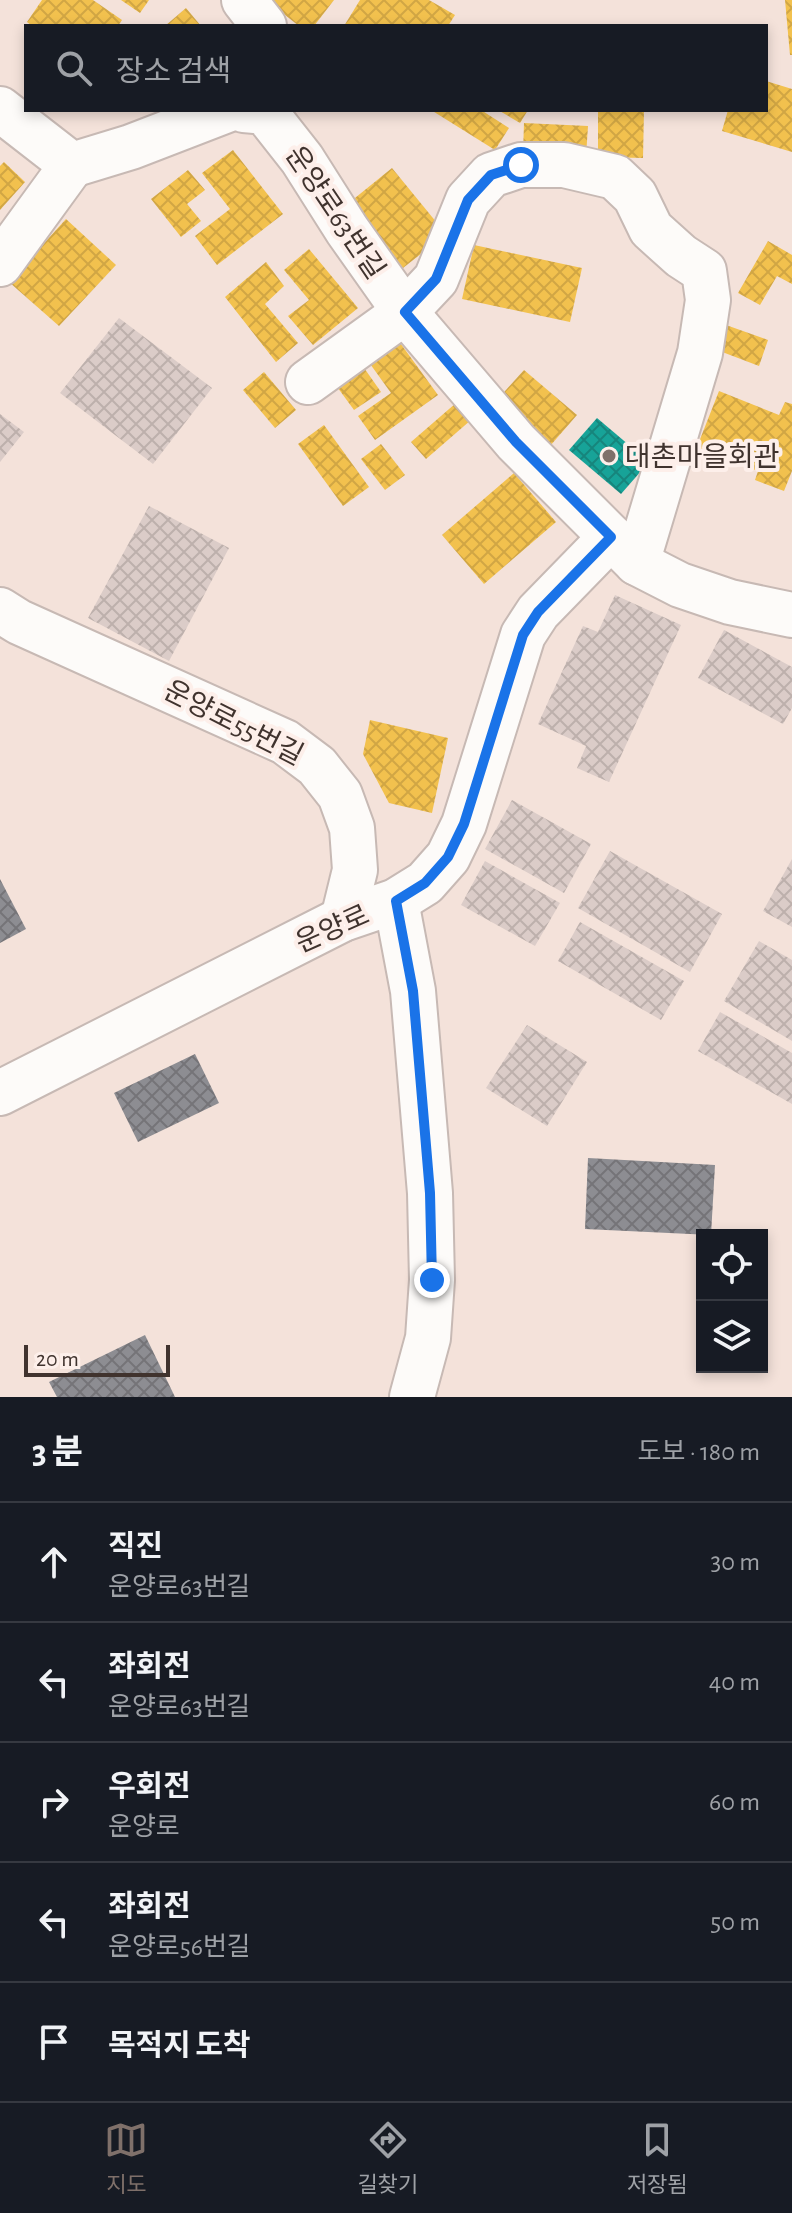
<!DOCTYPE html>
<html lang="ko">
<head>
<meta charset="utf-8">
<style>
	:root { --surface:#171b24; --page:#242831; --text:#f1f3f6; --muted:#9ea1a6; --line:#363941; --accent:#7f706a }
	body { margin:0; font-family:"Alegreya Sans","Noto Sans KR",sans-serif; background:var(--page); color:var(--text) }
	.controls { position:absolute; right:24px; bottom:24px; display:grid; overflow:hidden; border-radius:0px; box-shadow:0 4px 12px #0003 }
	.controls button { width:72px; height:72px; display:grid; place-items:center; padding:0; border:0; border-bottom:2px solid var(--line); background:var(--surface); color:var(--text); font:40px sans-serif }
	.scale { position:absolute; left:24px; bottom:20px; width:146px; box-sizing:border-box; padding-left:8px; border:4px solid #40332e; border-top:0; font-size:22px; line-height:28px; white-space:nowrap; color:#40332e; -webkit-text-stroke:6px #fdefea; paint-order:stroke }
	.stop { position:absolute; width:24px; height:24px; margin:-18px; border:6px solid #1a73e8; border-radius:50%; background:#fff }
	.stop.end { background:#1a73e8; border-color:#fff; box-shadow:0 2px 8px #0008 }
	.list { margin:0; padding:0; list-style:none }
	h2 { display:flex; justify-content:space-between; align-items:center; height:104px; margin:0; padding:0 32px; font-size:34px }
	h2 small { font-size:26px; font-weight:400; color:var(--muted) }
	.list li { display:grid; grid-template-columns:52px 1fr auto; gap:24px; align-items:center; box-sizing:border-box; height:120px; padding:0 32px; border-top:2px solid var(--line) }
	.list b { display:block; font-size:30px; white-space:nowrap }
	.list p { margin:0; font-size:26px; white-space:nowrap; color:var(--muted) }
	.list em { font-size:26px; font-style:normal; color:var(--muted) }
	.icon { flex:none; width:44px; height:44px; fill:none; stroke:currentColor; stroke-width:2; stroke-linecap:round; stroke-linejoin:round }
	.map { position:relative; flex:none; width:792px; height:1397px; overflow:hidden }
	.search { position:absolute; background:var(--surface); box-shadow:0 4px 12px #0003; left:24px; right:24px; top:24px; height:88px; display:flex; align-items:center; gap:20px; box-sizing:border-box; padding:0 28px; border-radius:0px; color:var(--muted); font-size:30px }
	.sheet { height:704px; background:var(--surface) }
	nav { display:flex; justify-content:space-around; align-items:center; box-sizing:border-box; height:112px; border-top:2px solid var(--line); background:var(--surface); font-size:22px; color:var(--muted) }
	nav a { display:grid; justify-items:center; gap:4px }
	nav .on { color:var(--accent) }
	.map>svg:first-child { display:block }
	.homes { fill:url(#homes-cross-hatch) }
	.public { fill:url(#public-cross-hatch) }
	.industry { fill:url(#industry-cross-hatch) }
	.building { fill:url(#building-cross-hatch) }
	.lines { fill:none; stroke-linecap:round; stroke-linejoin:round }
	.minor-casing { stroke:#c7b9b4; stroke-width:48 }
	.minor { stroke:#fdfbf9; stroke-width:44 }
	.route { stroke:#1a73e8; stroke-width:10 }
	.poi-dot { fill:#7f706a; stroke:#fdefea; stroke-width:3 }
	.labels { text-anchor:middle; stroke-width:8; stroke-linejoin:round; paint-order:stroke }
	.street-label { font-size:28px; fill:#40332e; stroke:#fdefea }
	.poi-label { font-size:28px; fill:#40332e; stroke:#fdefea; text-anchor:start }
</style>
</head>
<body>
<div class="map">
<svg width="792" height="1397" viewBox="0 0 792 1397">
	<defs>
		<pattern id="homes-cross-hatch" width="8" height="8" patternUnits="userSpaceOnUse" patternTransform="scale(2)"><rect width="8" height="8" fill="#f2c14e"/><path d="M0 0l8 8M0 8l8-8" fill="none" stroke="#d1a644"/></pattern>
		<pattern id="public-cross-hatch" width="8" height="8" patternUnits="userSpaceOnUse" patternTransform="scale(2)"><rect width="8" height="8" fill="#17a398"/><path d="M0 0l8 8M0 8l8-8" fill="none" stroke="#16857c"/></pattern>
		<pattern id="industry-cross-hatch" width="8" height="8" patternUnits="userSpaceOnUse" patternTransform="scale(2)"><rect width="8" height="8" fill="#8d8d92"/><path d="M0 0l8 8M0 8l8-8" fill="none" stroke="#757478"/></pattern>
		<pattern id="building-cross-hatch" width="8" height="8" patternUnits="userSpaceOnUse" patternTransform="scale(2)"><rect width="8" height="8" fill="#dbccc8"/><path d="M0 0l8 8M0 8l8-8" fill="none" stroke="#bdb0ac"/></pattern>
	</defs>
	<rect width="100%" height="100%" fill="#f4e2da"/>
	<g class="homes">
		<polygon points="42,0 93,0 122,20 118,26 32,26 27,22"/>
		<polygon points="121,0 149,0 140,13"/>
		<polygon points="266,0 334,0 314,26 299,26"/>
		<polygon points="360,0 429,0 455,15 448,26 344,26"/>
		<polygon points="785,0 792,0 792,55 790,55"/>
		<polygon points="186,8 201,26 165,26"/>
		<polygon points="766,81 792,89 792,152 722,131 728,110 766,110"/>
		<polygon points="431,110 481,110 509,128 495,150"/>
		<polygon points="498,110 528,110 520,123"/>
		<polygon points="598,110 644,110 643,158 598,157"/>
		<polygon points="524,123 588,126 586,156 523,153"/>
		<polygon points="233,150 283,214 217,265 195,236 230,209 202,173"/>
		<polygon points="4,162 25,182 0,210 0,166"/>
		<polygon points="392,168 446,234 403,268 350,202"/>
		<polygon points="188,170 205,190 187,204 201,221 181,237 151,199"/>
		<polygon points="66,219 116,265 59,326 9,282"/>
		<polygon points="768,241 792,255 792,284 777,276 760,305 738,293"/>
		<polygon points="474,245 582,268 570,322 462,299"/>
		<polygon points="309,249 358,308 313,345 288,316 309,300 284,270"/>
		<polygon points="266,262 284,286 265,304 298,343 276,362 225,297"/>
		<polygon points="726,325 768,340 759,366 717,350"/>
		<polygon points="398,340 438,395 375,440 358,416 391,393 368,361"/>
		<polygon points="362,365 381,392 354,410 335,384"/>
		<polygon points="524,370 577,415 550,446 497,400"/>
		<polygon points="264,372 296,410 275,428 243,390"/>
		<polygon points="719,391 779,415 785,402 792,404 792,471 784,491 755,480 758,471 697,447"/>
		<polygon points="456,403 471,420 426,459 411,442"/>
		<polygon points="324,425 369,487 343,506 298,444"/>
		<polygon points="381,444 405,475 385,490 361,459"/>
		<polygon points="514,473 556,522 484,584 442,535"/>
		<polygon points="370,720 448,738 432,813 389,803 363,754"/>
	</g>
	<polygon class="public" points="597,418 649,462 621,494 569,450"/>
	<g class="industry">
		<polygon points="0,879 26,929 0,943"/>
		<polygon points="195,1054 219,1103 138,1142 114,1093"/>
		<polygon points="588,1158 715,1165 711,1235 585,1229"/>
		<polygon points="145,1335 175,1397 57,1397 49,1382"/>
	</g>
	<g class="building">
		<polygon points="119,318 212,388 153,464 60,393"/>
		<polygon points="0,414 24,432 0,462"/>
		<polygon points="149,506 229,548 169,661 88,618"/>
		<polygon points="615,595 681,625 609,782 577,768 586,746 538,724 583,626 598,632"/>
		<polygon points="724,630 792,667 792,708 783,724 698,678"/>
		<polygon points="512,800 591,844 564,893 485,849"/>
		<polygon points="610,851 722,914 690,972 578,908"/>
		<polygon points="792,859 792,927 763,911"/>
		<polygon points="485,861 560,903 535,946 461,905"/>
		<polygon points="580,922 684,981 661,1020 558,961"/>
		<polygon points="759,941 792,960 792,1041 724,1001"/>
		<polygon points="720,1012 792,1053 792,1104 698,1051"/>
		<polygon points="527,1025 587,1062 547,1126 486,1088"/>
	</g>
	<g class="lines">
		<g class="minor-casing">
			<g id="minor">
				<polyline points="244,0 264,26"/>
				<polyline points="0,109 72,165 131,147 227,110"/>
				<polyline points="244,110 265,112 302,159 347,230 405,312 516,442 637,563 680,585 730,602 792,615"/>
				<polyline points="0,264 72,165"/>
				<polyline points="308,382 405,312 436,279 468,200 491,175 521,165 564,165 615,177 635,196 651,229 681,256 704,271 708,300 700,353 637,563"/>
				<polyline points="0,610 19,622 285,742 317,766 340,795 352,828 355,870 343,919"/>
				<polyline points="396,901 413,991 430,1193 432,1280 428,1338 412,1397"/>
				<polyline points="0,1093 343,919 396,901 425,883 448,857 464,824 523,635 538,612 611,537"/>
			</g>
		</g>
		<use href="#minor" class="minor"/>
	</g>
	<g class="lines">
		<polyline class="route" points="432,1280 430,1193 413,991 396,901 425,883 448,857 464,824 523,635 538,612 611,537 516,442 405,312 436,279 468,200 491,175 521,165"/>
	</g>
	<circle class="poi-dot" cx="609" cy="456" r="8"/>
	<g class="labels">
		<g class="street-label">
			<text transform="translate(336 212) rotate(56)" y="10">운양로63번길</text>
			<text transform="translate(234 722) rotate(27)" y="10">운양로55번길</text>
			<text transform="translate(332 928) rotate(-24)" y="10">운양로</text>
		</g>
		<g class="poi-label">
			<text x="625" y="466">대촌마을회관</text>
		</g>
	</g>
</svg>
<div class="controls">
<button><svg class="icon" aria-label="locate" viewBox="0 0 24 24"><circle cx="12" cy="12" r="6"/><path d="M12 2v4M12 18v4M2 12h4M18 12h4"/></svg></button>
<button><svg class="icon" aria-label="layers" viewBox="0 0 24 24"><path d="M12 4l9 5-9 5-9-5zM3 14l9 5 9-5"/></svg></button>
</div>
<div class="scale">20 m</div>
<div class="stop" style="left:521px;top:165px"></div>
<div class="stop end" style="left:432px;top:1280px"></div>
<div class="search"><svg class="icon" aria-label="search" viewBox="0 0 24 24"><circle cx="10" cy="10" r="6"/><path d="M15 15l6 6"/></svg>장소 검색</div>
</div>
<section class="sheet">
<h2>3 분<small>도보 · 180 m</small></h2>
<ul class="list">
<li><svg class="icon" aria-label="ahead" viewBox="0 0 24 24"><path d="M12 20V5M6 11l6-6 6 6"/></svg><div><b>직진</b><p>운양로63번길</p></div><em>30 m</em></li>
<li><svg class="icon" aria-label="left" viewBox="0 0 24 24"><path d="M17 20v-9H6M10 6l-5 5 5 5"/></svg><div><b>좌회전</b><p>운양로63번길</p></div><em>40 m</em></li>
<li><svg class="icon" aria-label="right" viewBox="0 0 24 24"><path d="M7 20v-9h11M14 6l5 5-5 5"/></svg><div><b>우회전</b><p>운양로</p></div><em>60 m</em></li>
<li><svg class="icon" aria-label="left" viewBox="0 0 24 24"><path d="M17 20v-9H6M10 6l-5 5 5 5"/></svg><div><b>좌회전</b><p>운양로56번길</p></div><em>50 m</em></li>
<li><svg class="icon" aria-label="arrive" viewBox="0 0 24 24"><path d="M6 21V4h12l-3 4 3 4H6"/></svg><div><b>목적지 도착</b></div></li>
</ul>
</section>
<nav>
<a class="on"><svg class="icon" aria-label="map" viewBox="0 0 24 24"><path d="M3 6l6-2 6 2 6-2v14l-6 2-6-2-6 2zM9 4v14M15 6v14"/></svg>지도</a>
<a><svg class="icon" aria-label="directions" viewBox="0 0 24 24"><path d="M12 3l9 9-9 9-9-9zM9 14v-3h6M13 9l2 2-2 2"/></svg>길찾기</a>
<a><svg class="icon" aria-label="saved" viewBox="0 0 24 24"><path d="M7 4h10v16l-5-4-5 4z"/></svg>저장됨</a>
</nav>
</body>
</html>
